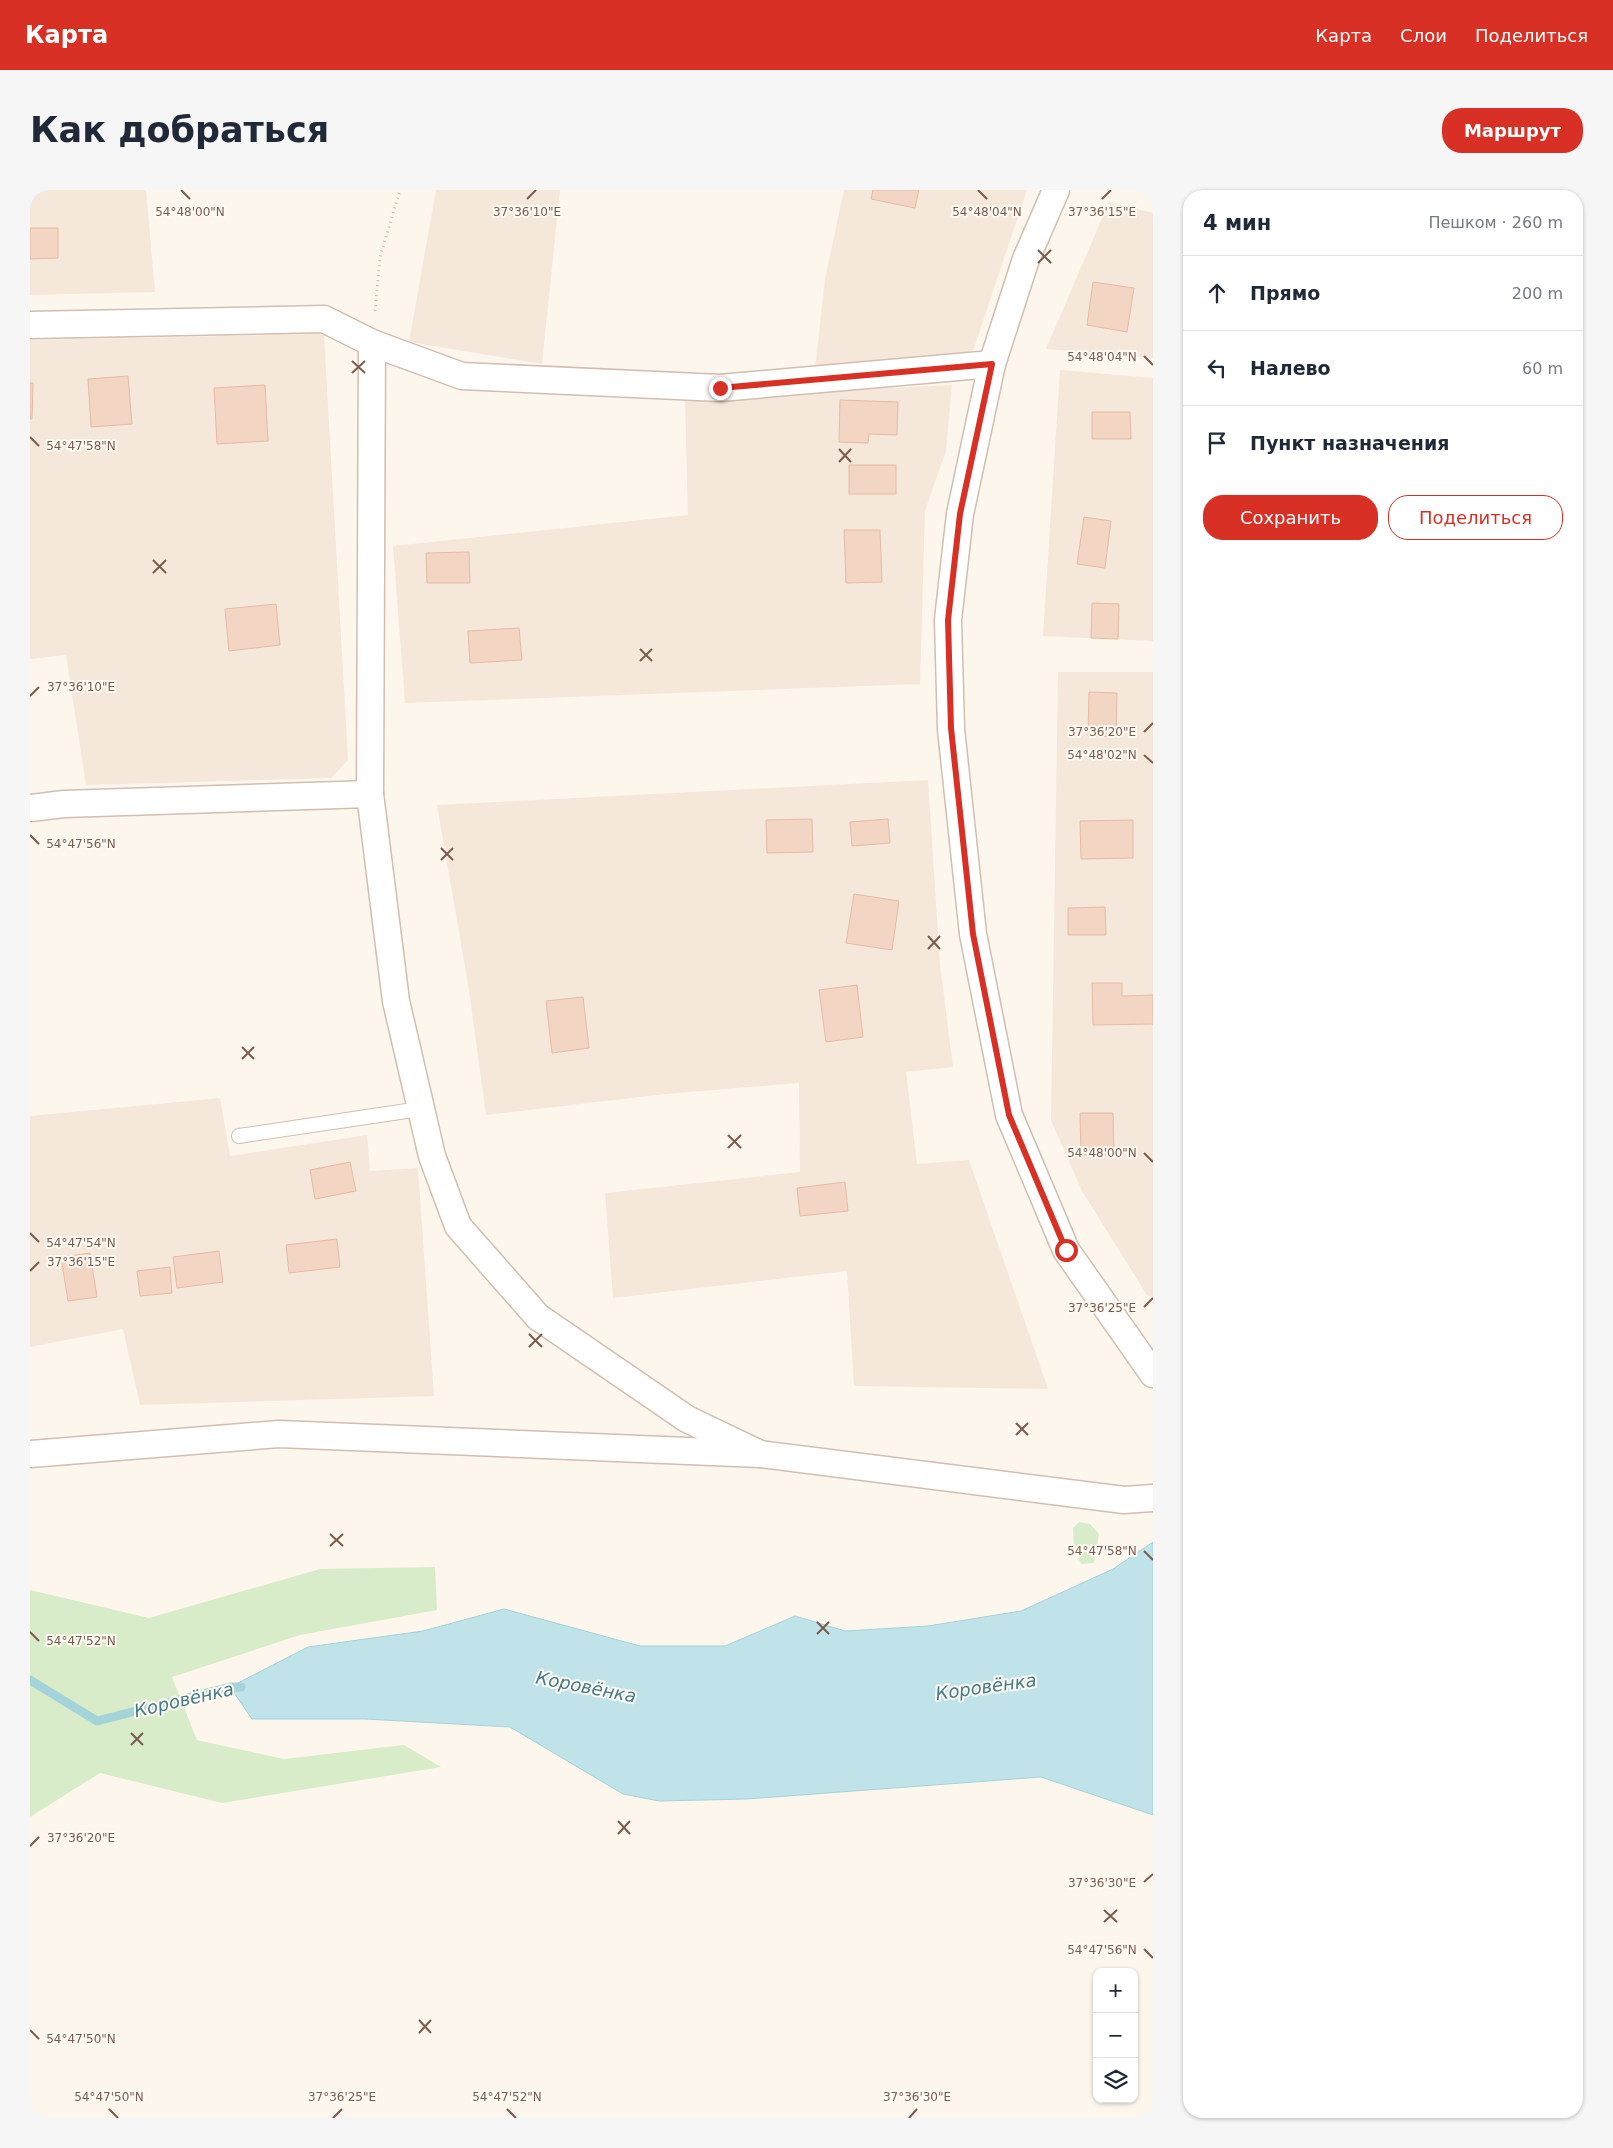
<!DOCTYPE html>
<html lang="ru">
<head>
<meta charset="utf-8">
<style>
	:root { --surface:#fff; --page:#f6f6f7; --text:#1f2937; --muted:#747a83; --line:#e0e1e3; --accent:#d93025 }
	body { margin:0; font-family:"DejaVu Sans",sans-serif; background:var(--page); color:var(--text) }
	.controls { position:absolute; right:15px; bottom:15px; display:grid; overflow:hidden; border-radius:10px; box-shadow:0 1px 4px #0004 }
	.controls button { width:45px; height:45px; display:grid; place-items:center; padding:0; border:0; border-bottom:1px solid var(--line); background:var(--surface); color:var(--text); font:25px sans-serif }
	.stop { position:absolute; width:15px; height:15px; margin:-11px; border:4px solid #d93025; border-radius:50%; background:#fff }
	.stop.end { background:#d93025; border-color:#fff; box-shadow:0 1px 5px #0008 }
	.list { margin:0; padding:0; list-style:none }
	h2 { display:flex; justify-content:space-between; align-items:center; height:65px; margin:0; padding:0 20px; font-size:21px }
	h2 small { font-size:16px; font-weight:400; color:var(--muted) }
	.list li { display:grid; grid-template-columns:32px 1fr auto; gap:15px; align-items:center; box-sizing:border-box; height:75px; padding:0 20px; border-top:1px solid var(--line) }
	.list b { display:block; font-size:19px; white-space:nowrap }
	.list em { font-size:16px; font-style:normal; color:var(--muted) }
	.actions { display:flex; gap:10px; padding:15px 20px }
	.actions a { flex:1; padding:11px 0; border:1px solid var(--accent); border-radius:20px; text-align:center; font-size:18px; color:var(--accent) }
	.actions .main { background:var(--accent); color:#fff }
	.icon { flex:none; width:28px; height:28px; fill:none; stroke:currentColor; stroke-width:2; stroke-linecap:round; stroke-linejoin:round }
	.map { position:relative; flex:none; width:1123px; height:1928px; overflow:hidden; border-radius:20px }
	header { display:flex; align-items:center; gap:30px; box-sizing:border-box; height:70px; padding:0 25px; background:var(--accent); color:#fff }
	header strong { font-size:24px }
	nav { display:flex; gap:28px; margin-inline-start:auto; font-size:18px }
	.intro { display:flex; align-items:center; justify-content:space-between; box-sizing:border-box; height:120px; padding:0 30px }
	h1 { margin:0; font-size:35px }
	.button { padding:12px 22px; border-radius:20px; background:var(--accent); color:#fff; font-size:18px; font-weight:700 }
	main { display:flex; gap:30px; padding:0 30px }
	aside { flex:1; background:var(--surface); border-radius:20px; box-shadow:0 1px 4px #0004 }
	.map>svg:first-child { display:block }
	.residential { fill:#f5e8da }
	.green { fill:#d8ecc9 }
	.water { fill:#bfe3e8; stroke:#a5d3da }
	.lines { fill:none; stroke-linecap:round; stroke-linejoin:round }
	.stream { stroke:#a5d3da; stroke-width:9 }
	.building { fill:#f3d5c3; stroke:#e6bba3 }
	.lane-casing { stroke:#d1beb0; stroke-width:16 }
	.street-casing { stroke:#d1beb0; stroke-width:29 }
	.path { stroke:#d9b8a5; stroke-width:3; stroke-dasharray:1 4; stroke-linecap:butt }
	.lane { stroke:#fff; stroke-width:14 }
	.street { stroke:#fff; stroke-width:26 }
	.route { stroke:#d93025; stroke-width:6 }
	.ticks { fill:none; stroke:#7a5c4d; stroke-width:2 }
	.labels { text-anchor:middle; stroke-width:4; stroke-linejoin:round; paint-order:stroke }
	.water-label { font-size:18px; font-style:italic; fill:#437c86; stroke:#fffaf3 }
	.ticks-label { font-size:12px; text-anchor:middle; fill:#7a5c4d; stroke:#fffaf3; stroke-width:4; stroke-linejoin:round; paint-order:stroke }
</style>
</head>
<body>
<header>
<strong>Карта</strong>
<nav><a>Карта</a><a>Слои</a><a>Поделиться</a></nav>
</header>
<div class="intro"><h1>Как добраться</h1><a class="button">Маршрут</a></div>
<main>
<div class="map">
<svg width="1123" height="1928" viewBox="0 0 1123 1928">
	<rect width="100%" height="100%" fill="#fdf6ec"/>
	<g class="residential">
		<polygon points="0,0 116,0 125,102 0,105"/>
		<polygon points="406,0 530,0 512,174 379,152"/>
		<polygon points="814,0 997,0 943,161 785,179 795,89"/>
		<polygon points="1079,12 1123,23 1123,168 1016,159"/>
		<polygon points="294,144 318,570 301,588 56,595 36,465 0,469 0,150"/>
		<polygon points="1030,180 1123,188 1123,451 1013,446"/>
		<polygon points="922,195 916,261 895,321 890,494 375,513 363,356 658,325 655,208"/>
		<polygon points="1028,482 1123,482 1123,1108 1117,1105 1052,1001 1021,930"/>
		<polygon points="898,590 910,774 923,877 876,882 887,974 939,970 1018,1199 824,1196 817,1081 583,1108 575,1003 770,982 769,893 635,904 456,925 439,800 407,615"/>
		<polygon points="190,908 200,966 337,945 340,981 388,978 404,1206 110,1215 93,1139 0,1157 0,926"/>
	</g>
	<g class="green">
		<polygon points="1049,1332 1060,1334 1069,1344 1064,1373 1051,1374 1044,1358 1043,1338"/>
		<polygon points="405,1377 407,1420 270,1445 142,1487 167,1550 254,1569 374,1555 411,1577 192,1613 70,1583 0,1627 0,1400 119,1428 290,1379"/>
	</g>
	<polygon class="water" points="1123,1352 1123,1625 1011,1587 717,1609 629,1611 593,1604 480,1537 335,1529 222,1529 200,1497 278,1457 393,1441 474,1419 610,1456 695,1456 765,1426 815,1441 898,1436 991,1421 1083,1379"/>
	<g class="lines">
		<polyline class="stream" points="0,1490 67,1531 200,1497 211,1497"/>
	</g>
	<g class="building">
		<polygon points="843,0 889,0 885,18 841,9"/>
		<polygon points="0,38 28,38 28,68 0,69"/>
		<polygon points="1063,92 1104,98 1097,142 1057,135"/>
		<polygon points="98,186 102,234 61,237 58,189"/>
		<polygon points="0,193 3,193 2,229 0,229"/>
		<polygon points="235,195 238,251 187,254 184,198"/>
		<polygon points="810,210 868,212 867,245 839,244 838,253 809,252"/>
		<polygon points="1062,222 1100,222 1101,249 1062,249"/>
		<rect x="819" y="275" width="47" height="29"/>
		<polygon points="1054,327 1081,331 1075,378 1047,374"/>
		<polygon points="814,340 850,340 852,392 816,393"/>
		<polygon points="439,362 440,393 397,393 396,363"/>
		<polygon points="1062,413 1089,414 1088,449 1061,448"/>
		<polygon points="246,414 250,455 199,461 195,419"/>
		<polygon points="489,438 492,470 440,473 438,441"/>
		<polygon points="1059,502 1087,503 1086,547 1058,546"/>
		<polygon points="782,629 783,662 737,663 736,630"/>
		<polygon points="858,629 860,653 822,656 820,632"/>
		<polygon points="1103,630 1103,668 1051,669 1050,631"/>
		<polygon points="824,704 869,711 862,760 816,753"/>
		<polygon points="1075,717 1076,745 1038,745 1038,718"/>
		<polygon points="1062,793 1092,793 1092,806 1123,805 1123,834 1063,835"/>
		<polygon points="827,795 833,847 796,852 789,800"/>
		<polygon points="553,807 559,858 522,863 516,811"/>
		<polygon points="1050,923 1083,923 1084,965 1051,965"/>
		<polygon points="320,972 326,1001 285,1009 280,980"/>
		<polygon points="815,992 818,1021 770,1026 767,998"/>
		<polygon points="307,1049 310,1077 259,1083 256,1055"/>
		<polygon points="189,1061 193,1092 147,1098 143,1067"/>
		<polygon points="60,1063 67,1107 38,1111 31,1067"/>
		<polygon points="140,1077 142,1103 110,1106 107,1081"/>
	</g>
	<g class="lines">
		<g class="lane-casing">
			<polyline id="lane" points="209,946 390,919"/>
		</g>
		<g class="street-casing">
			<g id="street">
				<polyline points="1026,0 996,69 962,174 930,324 918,430 921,539 943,744 979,925 1036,1060 1123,1184"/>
				<polyline points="0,135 294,129 342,153 432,186 690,198 962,174"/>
				<polyline points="342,153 340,604 366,811 402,966 428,1036 508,1127 657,1229 730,1264"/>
				<polyline points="0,618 34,614 340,604"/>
				<polyline points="0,1264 249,1244 730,1264 1094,1310 1123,1308"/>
			</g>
		</g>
		<polyline class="path" points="345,121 350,67 370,0"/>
		<use href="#lane" class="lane"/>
		<use href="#street" class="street"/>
	</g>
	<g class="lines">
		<polyline class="route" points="690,198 962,174 930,324 918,430 921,538 943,744 979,925 1036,1060"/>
	</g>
	<path class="ticks" d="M151,0L160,9M948,0L957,9M497,9L506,0M1072,9L1081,0M1008,60L1021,73M1008,73L1021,60M1114,166L1123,175M322,171L335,183M322,183L335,171M0,247L9,256M809,259L821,272M809,272L821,259M123,370L136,383M123,383L136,370M610,459L622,471M610,471L622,459M0,506L9,497M1114,542L1123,533M1114,565L1123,573M0,645L9,654M411,658L423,670M411,670L423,658M898,746L910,759M898,759L910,746M212,857L224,869M212,869L224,857M698,945L711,958M698,958L711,945M1114,963L1123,972M0,1043L9,1052M0,1081L9,1072M1114,1117L1123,1108M499,1144L512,1157M499,1157L512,1144M986,1233L998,1245M986,1245L998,1233M300,1344L313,1356M300,1356L313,1344M1114,1361L1123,1370M787,1432L799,1444M0,1442L9,1451M787,1444L799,1432M101,1543L113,1555M101,1555L113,1543M588,1631L600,1644M588,1644L600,1631M0,1656L9,1647M1114,1692L1123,1684M1074,1720L1087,1732M1074,1732L1087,1720M1114,1759L1123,1768M389,1830L401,1843M0,1840L9,1849M389,1843L401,1830M79,1919L88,1928M477,1919L486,1928M303,1928L312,1919M879,1928L887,1919"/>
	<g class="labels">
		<g class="water-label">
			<text transform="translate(556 1497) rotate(11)" y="6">Коровёнка</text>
			<text transform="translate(956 1497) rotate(-8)" y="6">Коровёнка</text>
			<text transform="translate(154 1510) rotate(-13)" y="6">Коровёнка</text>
		</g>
	</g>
	<g class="ticks-label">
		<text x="160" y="26">54°48'00"N</text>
		<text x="497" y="26">37°36'10"E</text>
		<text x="957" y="26">54°48'04"N</text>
		<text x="1072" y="26">37°36'15"E</text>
		<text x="1072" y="171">54°48'04"N</text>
		<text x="51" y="260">54°47'58"N</text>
		<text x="51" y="501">37°36'10"E</text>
		<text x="1072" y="546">37°36'20"E</text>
		<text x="1072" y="569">54°48'02"N</text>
		<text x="51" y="658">54°47'56"N</text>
		<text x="1072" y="967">54°48'00"N</text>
		<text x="51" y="1057">54°47'54"N</text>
		<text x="51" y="1076">37°36'15"E</text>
		<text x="1072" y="1122">37°36'25"E</text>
		<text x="1072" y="1365">54°47'58"N</text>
		<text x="51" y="1455">54°47'52"N</text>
		<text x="51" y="1652">37°36'20"E</text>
		<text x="1072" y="1697">37°36'30"E</text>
		<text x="1072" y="1764">54°47'56"N</text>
		<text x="51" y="1853">54°47'50"N</text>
		<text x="79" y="1911">54°47'50"N</text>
		<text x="312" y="1911">37°36'25"E</text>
		<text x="477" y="1911">54°47'52"N</text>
		<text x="887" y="1911">37°36'30"E</text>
	</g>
</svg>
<div class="controls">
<button>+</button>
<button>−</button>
<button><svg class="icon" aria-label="layers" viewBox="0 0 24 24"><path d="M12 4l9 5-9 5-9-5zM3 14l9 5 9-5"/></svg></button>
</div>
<div class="stop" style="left:1036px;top:1060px"></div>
<div class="stop end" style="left:690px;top:198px"></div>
</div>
<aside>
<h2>4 мин<small>Пешком · 260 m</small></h2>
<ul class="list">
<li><svg class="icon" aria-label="ahead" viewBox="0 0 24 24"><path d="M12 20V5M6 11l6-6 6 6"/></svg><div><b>Прямо</b></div><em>200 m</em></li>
<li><svg class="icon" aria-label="left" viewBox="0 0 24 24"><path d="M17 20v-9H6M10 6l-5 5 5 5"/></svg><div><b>Налево</b></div><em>60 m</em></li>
<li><svg class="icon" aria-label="arrive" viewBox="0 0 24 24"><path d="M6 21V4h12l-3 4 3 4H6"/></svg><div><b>Пункт назначения</b></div></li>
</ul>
<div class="actions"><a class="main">Сохранить</a><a>Поделиться</a></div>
</aside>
</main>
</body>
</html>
